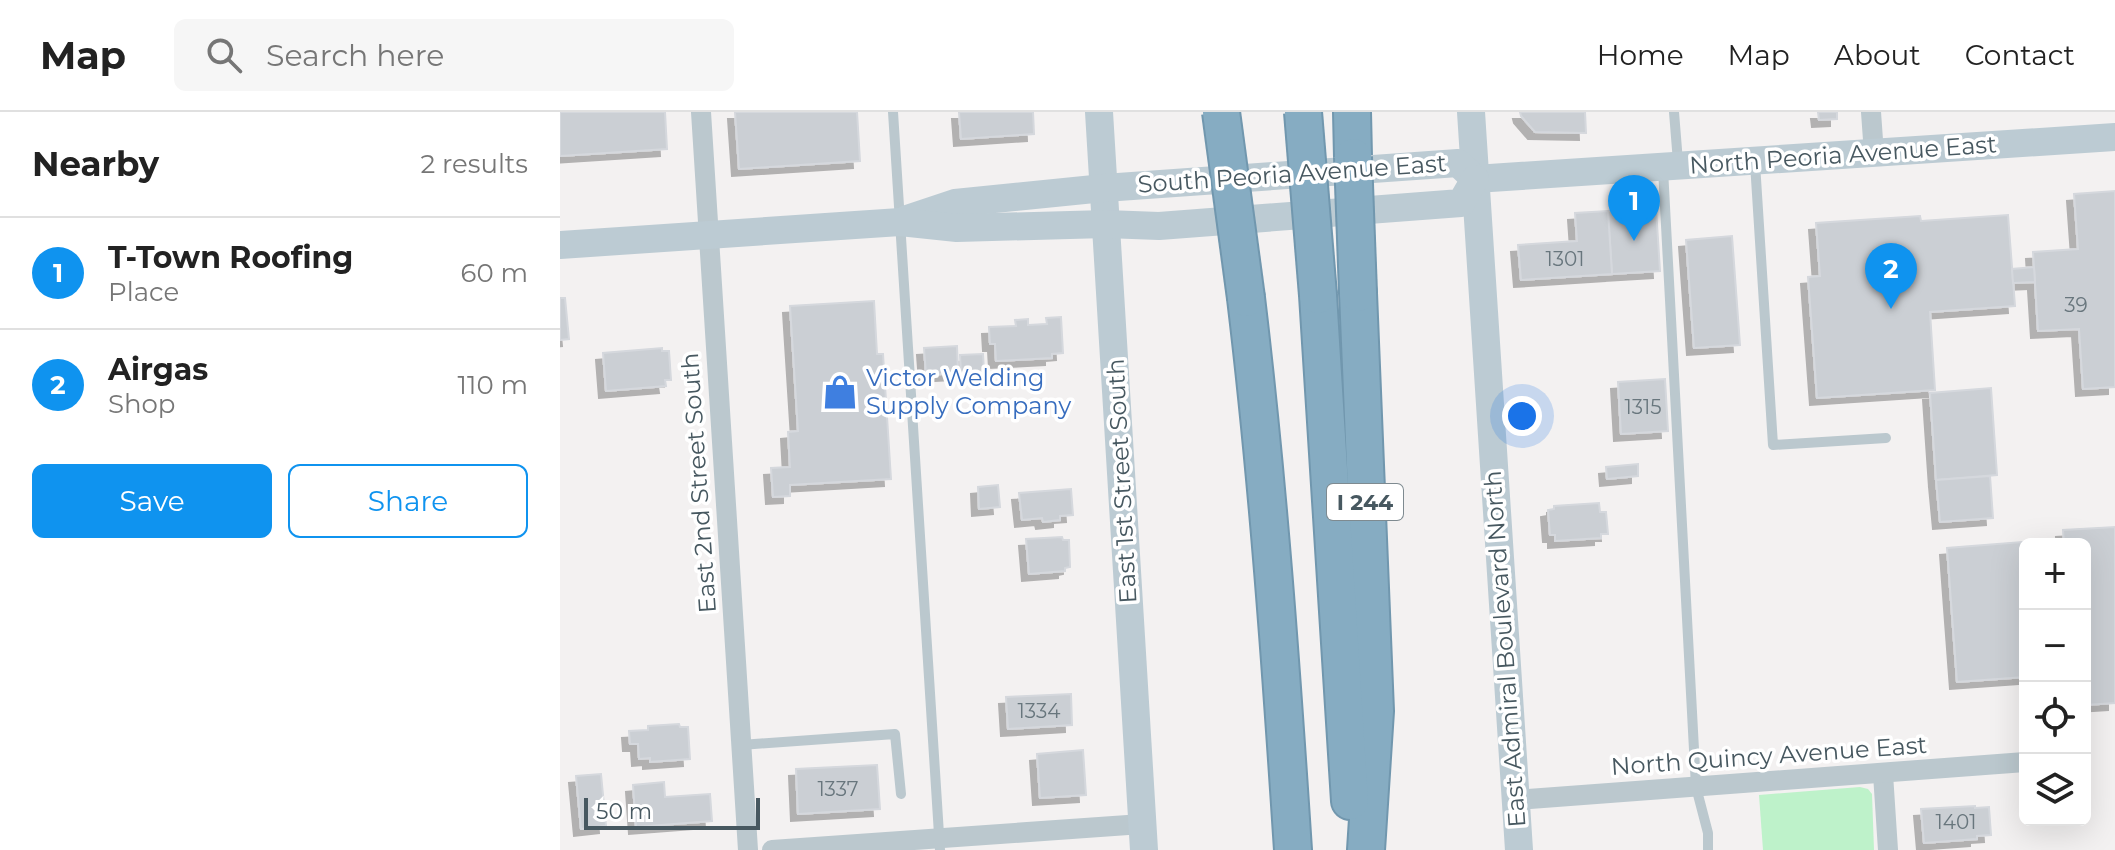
<!DOCTYPE html>
<html lang="en">
<head>
<meta charset="utf-8">
<style>
	:root { --surface:#fff; --page:#f6f6f6; --text:#222; --muted:#767676; --line:#e0e0e0; --accent:#0f93ef }
	body { margin:0; font-family:Montserrat,sans-serif; background:var(--page); color:var(--text) }
	.controls { position:absolute; right:24px; bottom:24px; display:grid; overflow:hidden; border-radius:12px; box-shadow:0 8px 32px #0002 }
	.controls button { width:72px; height:72px; display:grid; place-items:center; padding:0; border:0; border-bottom:2px solid var(--line); background:var(--surface); color:var(--text); font:40px sans-serif }
	.scale { position:absolute; left:24px; bottom:20px; width:176px; box-sizing:border-box; padding-left:8px; border:4px solid #475860; border-top:0; font-size:22px; line-height:28px; white-space:nowrap; color:#475860; -webkit-text-stroke:6px #fff; paint-order:stroke }
	.you { position:absolute; left:962px; top:304px; width:28px; height:28px; margin:-20px; border:6px solid #fff; border-radius:50%; background:#1a73e8; box-shadow:0 0 0 12px #1a73e833 }
	.badge { display:grid; place-items:center; width:52px; height:52px; border-radius:50%; background:var(--accent); color:#fff; font-size:26px; font-weight:700 }
	.pin { position:absolute; translate:-50% -66px; filter:drop-shadow(0 2px 4px #0008) }
	.pin::after { content:''; position:absolute; top:42px; width:28px; height:24px; background:inherit; clip-path:polygon(0 0,100% 0,50% 100%) }
	.list { margin:0; padding:0; list-style:none }
	h2 { display:flex; justify-content:space-between; align-items:center; height:104px; margin:0; padding:0 32px; font-size:34px }
	h2 small { font-size:26px; font-weight:400; color:var(--muted) }
	.list li { display:grid; grid-template-columns:52px 1fr auto; gap:24px; align-items:center; box-sizing:border-box; height:112px; padding:0 32px; border-top:2px solid var(--line) }
	.list b { display:block; font-size:30px; white-space:nowrap }
	.list p { margin:0; font-size:26px; white-space:nowrap; color:var(--muted) }
	.list em { font-size:26px; font-style:normal; color:var(--muted) }
	.actions { display:flex; gap:16px; padding:24px 32px }
	.actions a { flex:1; padding:18px 0; border:2px solid var(--accent); border-radius:12px; text-align:center; font-size:28px; color:var(--accent) }
	.actions .main { background:var(--accent); color:#fff }
	.icon { flex:none; width:44px; height:44px; fill:none; stroke:currentColor; stroke-width:2; stroke-linecap:round; stroke-linejoin:round }
	.map { position:relative; flex:none; width:1555px; height:738px; overflow:hidden }
	header { display:flex; align-items:center; gap:48px; box-sizing:border-box; height:112px; padding:0 40px; background:var(--surface); border-bottom:2px solid var(--line) }
	header strong { font-size:38px }
	nav { display:flex; gap:44px; margin-inline-start:auto; font-size:28px }
	.search { width:560px; height:72px; background:var(--page); display:flex; align-items:center; gap:20px; box-sizing:border-box; padding:0 28px; border-radius:12px; color:var(--muted); font-size:30px }
	main { display:flex }
	aside { flex:1; background:var(--surface) }
	.map>svg:first-child { display:block }
	.green { fill:#bef2ca }
	.building { fill:#cbcfd4; stroke:#d5d8dd; stroke-width:2; filter:url(#shadow) }
	.lines { fill:none; stroke-linecap:round; stroke-linejoin:round }
	.highway-casing { stroke:#7197ae; stroke-width:40 }
	.lane { stroke:#bbc8ce; stroke-width:10 }
	.street { stroke:#bbc8ce; stroke-width:20 }
	.secondary { stroke:#bccbd3; stroke-width:28 }
	.highway { stroke:#86acc2; stroke-width:36 }
	.highway-bridge-casing { stroke:#7197ae; stroke-width:40; stroke-linecap:butt }
	.highway-bridge { stroke:#86acc2; stroke-width:36 }
	.labels { text-anchor:middle; stroke-width:7; stroke-linejoin:round; paint-order:stroke }
	.number-label { font-size:20px; fill:#68767d }
	.shield { fill:#fff; stroke:#7e8a90; stroke-width:2 }
	.shield-label { font-size:22px; font-weight:bold; fill:#475860 }
	.street-label { font-size:24px; fill:#475860; stroke:#fff }
	.shop-label { font-size:24px; fill:#366cbe; stroke:#fff; text-anchor:start }
</style>
</head>
<body>
<header>
<strong>Map</strong>
<div class="search"><svg class="icon" aria-label="search" viewBox="0 0 24 24"><circle cx="10" cy="10" r="6"/><path d="M15 15l6 6"/></svg>Search here</div>
<nav><a>Home</a><a>Map</a><a>About</a><a>Contact</a></nav>
</header>
<main>
<aside>
<h2>Nearby<small>2 results</small></h2>
<ul class="list">
<li><span class="badge">1</span><div><b>T-Town Roofing</b><p>Place</p></div><em>60 m</em></li>
<li><span class="badge">2</span><div><b>Airgas</b><p>Shop</p></div><em>110 m</em></li>
</ul>
<div class="actions"><a class="main">Save</a><a>Share</a></div>
</aside>
<div class="map">
<svg width="1555" height="738" viewBox="0 0 1555 738">
	<defs>
		<filter id="shadow"><feDropShadow dx="-7" dy="7" stdDeviation="0" flood-color="#0004"/></filter>
	</defs>
	<rect width="100%" height="100%" fill="#f3f1f1"/>
	<polygon class="green" points="1300,675 1308,677 1312,682 1314,738 1203,738 1199,683"/>
	<g class="building">
		<polygon points="0,0 105,0 107,37 0,44"/>
		<polygon points="175,0 297,0 300,49 179,57"/>
		<polygon points="399,0 473,0 474,22 401,27"/>
		<polygon points="960,0 1025,0 1026,21 975,20 961,4"/>
		<polygon points="1258,0 1277,0 1277,7 1259,8"/>
		<polygon points="1555,79 1555,275 1523,277 1519,217 1478,219 1473,140 1518,137 1514,82"/>
		<polygon points="1096,96 1100,159 1052,162 1048,99"/>
		<polygon points="1048,99 1052,162 961,168 958,133 1017,129 1015,101"/>
		<polygon points="1448,103 1455,194 1370,200 1375,278 1257,286 1248,165 1260,164 1256,111 1360,104 1361,109"/>
		<polygon points="1172,124 1180,233 1134,236 1126,128"/>
		<polygon points="1474,155 1475,170 1453,171 1452,157"/>
		<polygon points="0,186 5,186 9,227 0,228"/>
		<polygon points="314,189 317,242 323,242 331,367 230,373 230,384 213,385 211,356 230,355 228,320 238,319 230,194"/>
		<polygon points="501,205 503,241 492,242 492,246 436,249 435,232 430,232 429,215 456,214 455,208 468,207 468,213 487,212 486,206"/>
		<polygon points="397,234 398,261 366,263 364,236"/>
		<polygon points="102,236 102,239 109,239 111,268 105,268 106,274 46,279 43,241"/>
		<polygon points="423,242 424,259 401,260 400,243"/>
		<polygon points="1105,267 1108,319 1061,322 1058,270"/>
		<polygon points="1431,276 1437,363 1376,368 1370,281"/>
		<polygon points="1078,352 1078,364 1047,367 1046,355"/>
		<polygon points="1430,364 1433,406 1380,410 1376,368"/>
		<polygon points="438,373 440,395 419,397 418,375"/>
		<polygon points="511,377 513,403 500,404 500,408 483,410 482,406 462,408 459,381"/>
		<polygon points="1039,391 1040,400 1046,400 1048,422 1041,422 1041,426 995,429 995,423 990,423 988,398 994,397 994,394"/>
		<polygon points="1555,415 1555,591 1525,593 1525,432 1504,432 1503,418"/>
		<polygon points="502,425 503,428 509,428 510,455 505,456 505,459 469,462 466,427"/>
		<polygon points="1462,430 1465,470 1465,565 1397,570 1387,436"/>
		<polygon points="511,582 512,613 448,617 446,585"/>
		<polygon points="119,612 120,615 128,615 130,647 90,650 90,646 79,647 78,632 70,632 69,619 88,618 88,614"/>
		<polygon points="523,638 526,683 480,686 477,642"/>
		<polygon points="317,653 320,697 238,702 236,657"/>
		<polygon points="41,662 46,714 21,717 16,664"/>
		<polygon points="104,670 105,685 150,682 152,709 76,715 73,673"/>
		<polygon points="1415,694 1415,696 1429,695 1431,723 1417,724 1417,727 1364,731 1361,697"/>
	</g>
	<g class="lines">
		<g class="highway-casing">
			<g id="highway">
				<polyline points="792,0 793,45"/>
				<polyline points="798,181 815,599 806,738"/>
				<polyline points="758,183 790,689"/>
				<path d="M686,186C708,369 721,553 733,738"/>
			</g>
		</g>
		<g class="lane">
			<polyline points="333,0 380,738"/>
			<polyline points="1114,0 1118,50"/>
			<polyline points="1195,51 1213,333 1326,326"/>
			<polyline points="1103,57 1136,675 1148,721 1148,738"/>
			<polyline points="181,633 335,622 341,682"/>
		</g>
		<g class="street">
			<polyline points="141,0 188,738"/>
			<polyline points="1311,0 1314,42"/>
			<polyline points="1323,662 1328,738"/>
			<polyline points="956,688 1465,650"/>
			<polyline points="212,738 582,712"/>
		</g>
		<g class="secondary">
			<polyline points="539,0 584,738"/>
			<polyline points="911,0 959,738"/>
			<polyline points="915,67 1555,25"/>
			<polyline points="347,107 395,91 544,76 898,51 915,67"/>
			<polyline points="0,133 340,110 397,116 546,112 599,114 901,91 915,67"/>
		</g>
		<use href="#highway" class="highway"/>
		<g class="highway-bridge-casing">
			<g id="highway-bridge">
				<polyline points="661,0 686,186"/>
				<polyline points="743,0 758,183"/>
				<polyline points="793,45 798,181"/>
			</g>
		</g>
		<use href="#highway-bridge" class="highway-bridge"/>
	</g>
	<defs>
		<g id="shop-bare" transform="scale(2.76)"><path d="M-5-2.5h2.3a2.7 3.5 0 0 1 5.4 0H5L5.5 6h-11ZM-1.5-2.5h3a1.5 2.3 0 0 0-3 0Z" fill="#3f7fe0" stroke="#fff" stroke-width="2.5" paint-order="stroke"/></g>
	</defs>
	<g fill-rule="evenodd">
		<use href="#shop-bare" x="280" y="280"/>
	</g>
	<g class="labels">
		<g class="number-label">
			<text x="1005" y="154">1301</text>
			<text x="1516" y="200">39</text>
			<text x="1083" y="302">1315</text>
			<text x="479" y="606">1334</text>
			<text x="278" y="684">1337</text>
			<text x="1396" y="717">1401</text>
		</g>
		<rect class="shield" x="767" y="372" width="76" height="36" rx="6"/>
		<g class="shield-label">
			<text x="805" y="398">I 244</text>
		</g>
		<g class="street-label">
			<text transform="translate(1283 43) rotate(-4)" y="8">North Peoria Avenue East</text>
			<text transform="translate(732 62) rotate(-4)" y="8">South Peoria Avenue East</text>
			<text transform="translate(562 369) rotate(-93)" y="8">East 1st Street South</text>
			<text transform="translate(139 371) rotate(-94)" y="8">East 2nd Street South</text>
			<text transform="translate(945 537) rotate(-94)" y="8">East Admiral Boulevard North</text>
			<text transform="translate(1209 644) rotate(-4)" y="8">North Quincy Avenue East</text>
		</g>
		<g class="shop-label">
			<text x="306" y="274">Victor Welding<tspan x="306" dy="28">Supply Company</tspan></text>
		</g>
	</g>
</svg>
<div class="controls">
<button>+</button>
<button>−</button>
<button><svg class="icon" aria-label="locate" viewBox="0 0 24 24"><circle cx="12" cy="12" r="6"/><path d="M12 2v4M12 18v4M2 12h4M18 12h4"/></svg></button>
<button><svg class="icon" aria-label="layers" viewBox="0 0 24 24"><path d="M12 4l9 5-9 5-9-5zM3 14l9 5 9-5"/></svg></button>
</div>
<div class="scale">50 m</div>
<div class="you"></div>
<div class="pin badge" style="left:1074px;top:129px">1</div>
<div class="pin badge" style="left:1331px;top:197px">2</div>
</div>
</main>
</body>
</html>
